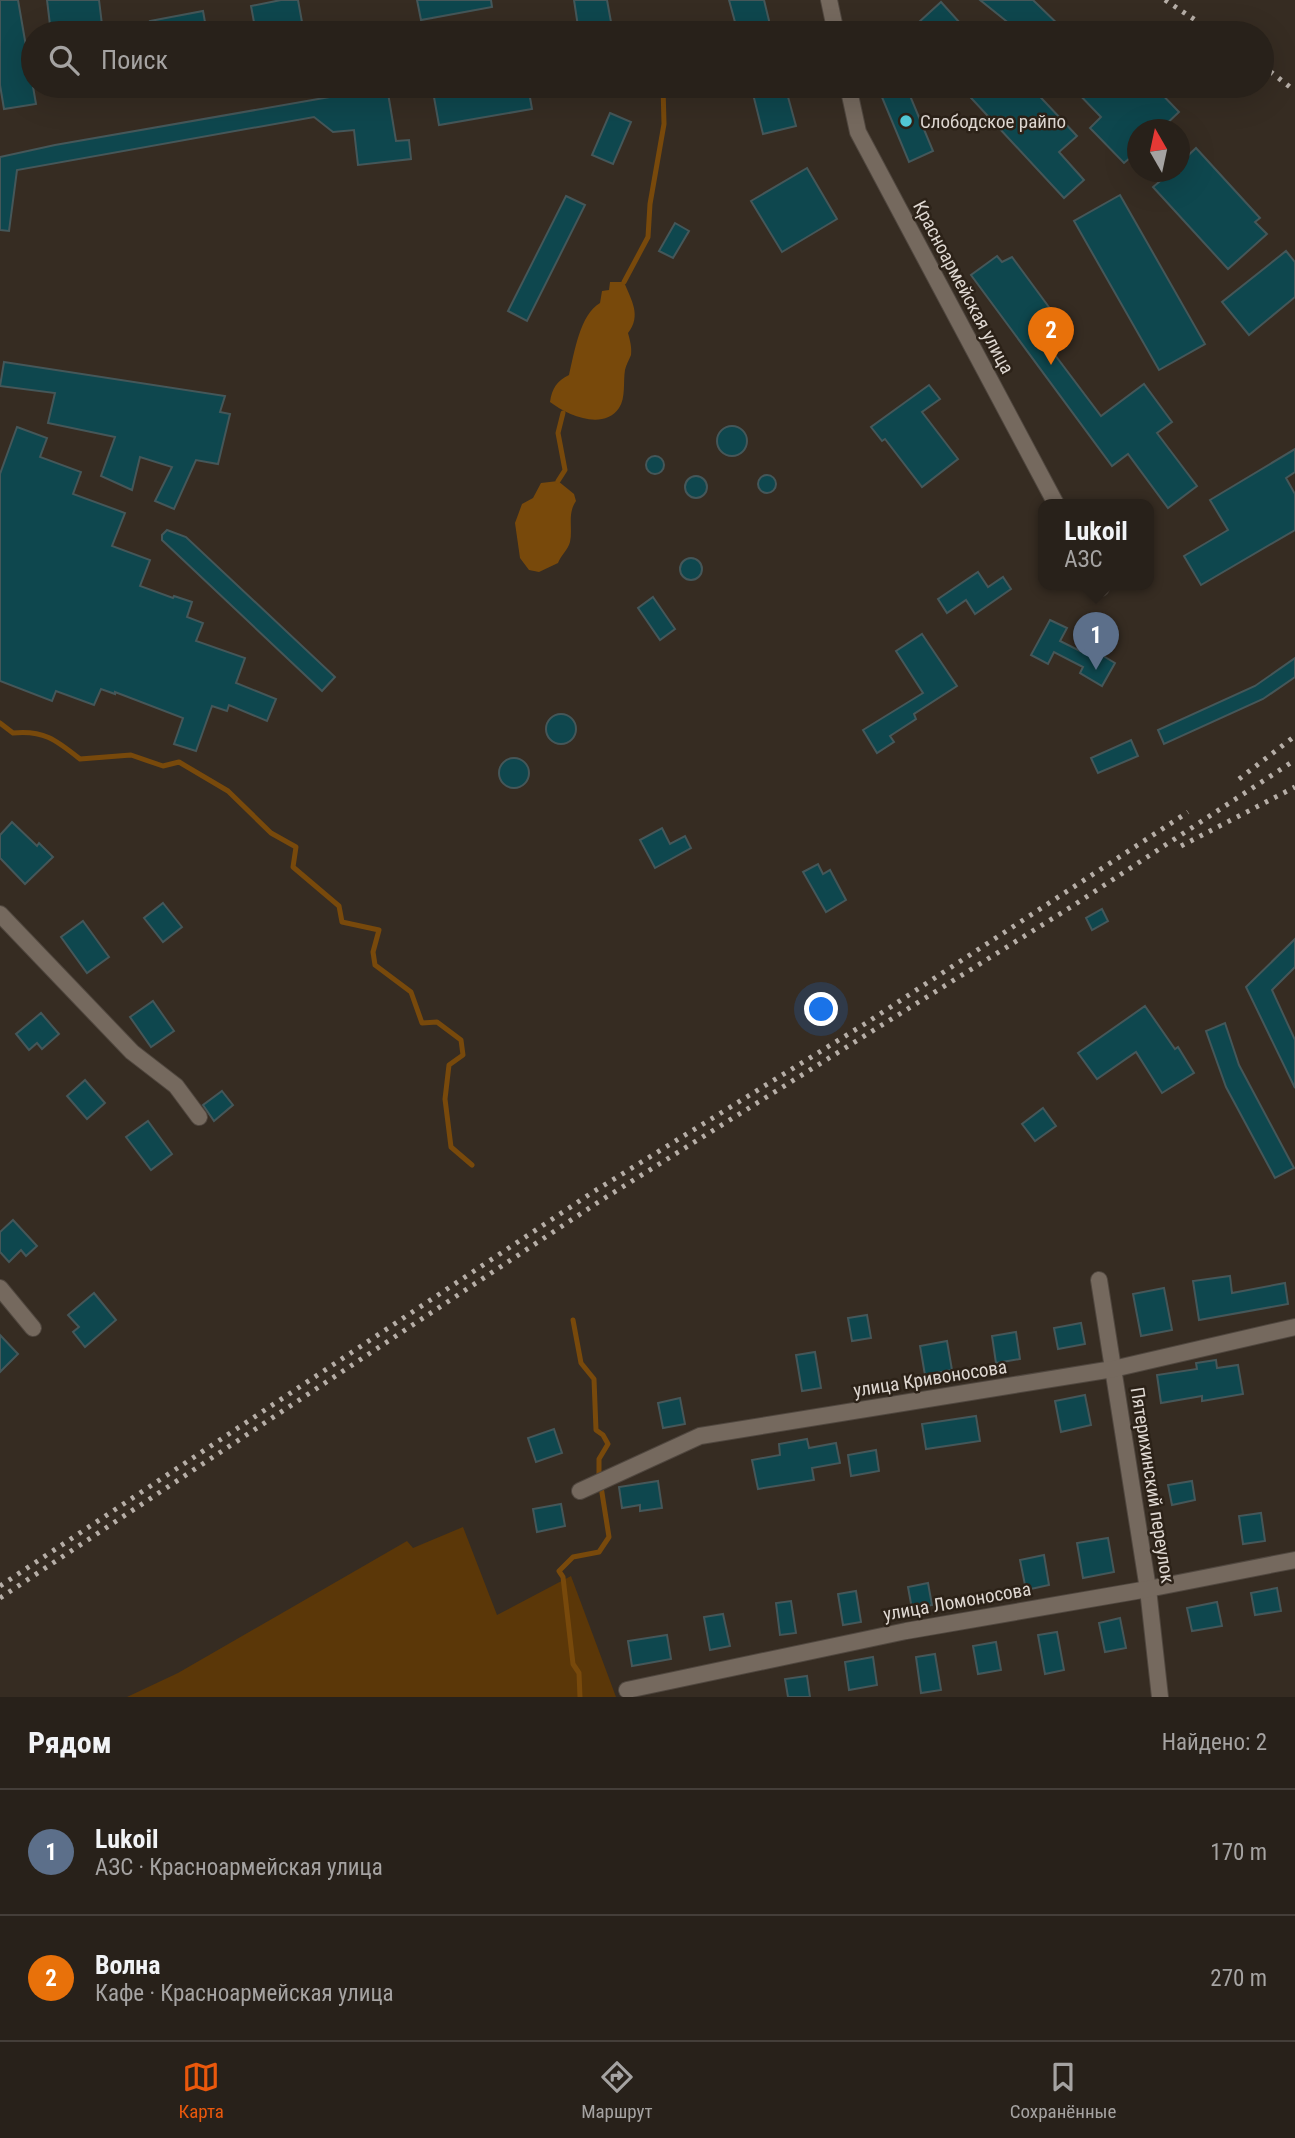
<!DOCTYPE html>
<html lang="ru">
<head>
<meta charset="utf-8">
<style>
	:root { --surface:#28211a; --page:#342e27; --text:#f1f3f6; --muted:#a5a3a2; --line:#443e39; --accent:#ea580c }
	body { margin:0; font-family:"Roboto Condensed",sans-serif; background:var(--page); color:var(--text) }
	.compass { position:absolute; left:1127px; top:119px; width:63px; height:63px; border-radius:50%; background:var(--surface); box-shadow:0 7px 28px #0002; rotate:351deg }
	.you { position:absolute; left:822px; top:1010px; width:24px; height:24px; margin:-18px; border:5px solid #fff; border-radius:50%; background:#1a73e8; box-shadow:0 0 0 10px #1a73e833 }
	.badge { display:grid; place-items:center; width:46px; height:46px; border-radius:50%; background:var(--accent); color:#fff; font-size:23px; font-weight:700 }
	.pin { position:absolute; translate:-50% -58px; filter:drop-shadow(0 2px 4px #0008) }
	.pin::after { content:''; position:absolute; top:37px; width:24px; height:21px; background:inherit; clip-path:polygon(0 0,100% 0,50% 100%) }
	.popup { position:absolute; left:1038px; top:499px; width:116px; height:91px; box-sizing:border-box; display:grid; place-content:center; border-radius:14px; background:var(--surface); filter:drop-shadow(0 2px 5px #0005); font-size:23px; white-space:nowrap; color:var(--muted) }
	.popup b { font-size:26px; color:var(--text) }
	.popup::after { content:''; position:absolute; left:50%; top:100%; margin-left:-14px; border:14px solid transparent; border-top-color:var(--surface) }
	.list { margin:0; padding:0; list-style:none }
	h2 { display:flex; justify-content:space-between; align-items:center; height:91px; margin:0; padding:0 28px; font-size:30px }
	h2 small { font-size:23px; font-weight:400; color:var(--muted) }
	.list li { display:grid; grid-template-columns:46px 1fr auto; gap:21px; align-items:center; box-sizing:border-box; height:126px; padding:0 28px; border-top:2px solid var(--line) }
	.list b { display:block; font-size:26px; white-space:nowrap }
	.list p { margin:0; font-size:23px; white-space:nowrap; color:var(--muted) }
	.list em { font-size:23px; font-style:normal; color:var(--muted) }
	.icon { flex:none; width:38px; height:38px; fill:none; stroke:currentColor; stroke-width:2; stroke-linecap:round; stroke-linejoin:round }
	.map { position:relative; flex:none; width:1295px; height:1697px; overflow:hidden }
	.search { position:absolute; background:var(--surface); box-shadow:0 7px 28px #0002; left:21px; right:21px; top:21px; height:77px; display:flex; align-items:center; gap:18px; box-sizing:border-box; padding:0 24px; border-radius:38px; color:var(--muted); font-size:26px }
	.sheet { height:343px; background:var(--surface) }
	nav { display:flex; justify-content:space-around; align-items:center; box-sizing:border-box; height:98px; border-top:2px solid var(--line); background:var(--surface); font-size:19px; color:var(--muted) }
	nav a { display:grid; justify-items:center; gap:4px }
	nav .on { color:var(--accent) }
	.map>svg:first-child { display:block }
	.green { fill:#5b3708 }
	.water { fill:#78490b }
	.lines { fill:none; stroke-linecap:round; stroke-linejoin:round }
	.stream { stroke:#78490b; stroke-width:5 }
	.building { fill:#0e474e; stroke:#455759; stroke-width:2 }
	.minor-casing { stroke:#50473f; stroke-width:18 }
	.minor { stroke:#75695e; stroke-width:16 }
	.rail { stroke:#b6aea7; stroke-width:5; stroke-dasharray:3.5 7; stroke-linecap:butt }
	.poi-dot { fill:#52cbd9; stroke:#2c2218; stroke-width:2.5 }
	.labels { text-anchor:middle; stroke-width:5; stroke-linejoin:round; paint-order:stroke }
	.poi-label { font-size:19px; fill:#dfd8d2; stroke:#2c2218; text-anchor:start }
	.street-label { font-size:19px; fill:#dfd8d2; stroke:#2c2218 }
</style>
</head>
<body>
<div class="map">
<svg width="1295" height="1697" viewBox="0 0 1295 1697">
	<rect width="100%" height="100%" fill="#362c22"/>
	<polygon class="green" points="463,1527 497,1615 571,1576 616,1697 127,1697 178,1673 407,1541 413,1548"/>
	<g class="water">
		<path d="M610,282H624C631,300 642,315 628,333C630,340 632,348 631,355C629,360 626,365 625,370C623,381 626,398 619,408C603,431 567,415 550,402C552,388 557,381 569,375C574,354 580,314 600,303L602,291L609,290Z"/>
		<path d="M558,481L574,494L576,501C567,514 573,528 570,542C568,550 561,555 558,563L539,572L529,570L520,558L515,523L522,504L533,498L541,483Z"/>
	</g>
	<g class="lines">
		<g class="stream">
			<polyline points="624,282 648,237 650,204 664,124 663,86"/>
			<polyline points="558,481 565,470 558,433 563,413"/>
			<path d="M0,723L13,733C44,730 56,740 80,759L131,755L163,766L179,762L228,791L271,833L296,847L293,867L339,906L342,922L379,930L373,952L375,965L411,992L422,1023L437,1022L461,1040L463,1055L449,1065L445,1099L451,1147L472,1165"/>
			<polyline points="573,1320 581,1363 594,1379 596,1430 603,1435 608,1444 599,1459 599,1474 609,1537 599,1552 573,1557 559,1571 563,1577 573,1664 579,1673 580,1697"/>
		</g>
	</g>
	<g class="building">
		<polygon points="0,0 18,0 36,104 4,109 0,85"/>
		<polygon points="47,0 99,0 103,33 51,33"/>
		<polygon points="281,0 298,0 304,33 256,33 251,6"/>
		<polygon points="417,0 491,0 492,7 421,20"/>
		<polygon points="574,0 607,0 613,33 579,33"/>
		<polygon points="729,0 764,0 772,33 738,33"/>
		<polygon points="980,0 1033,0 1067,33 1021,33"/>
		<polygon points="941,2 969,33 907,33"/>
		<polygon points="203,11 207,33 153,33 150,21"/>
		<polygon points="432,86 528,86 532,109 439,125"/>
		<polygon points="751,86 785,86 796,126 763,134"/>
		<polygon points="890,86 906,86 933,151 909,162 879,90"/>
		<polygon points="960,86 1030,86 1077,136 1059,152 1084,180 1064,198"/>
		<polygon points="1071,86 1154,86 1179,112 1160,130 1138,130 1138,151 1124,163 1090,128 1101,117"/>
		<polygon points="387,87 396,141 409,140 411,159 358,165 354,130 333,132 314,117 17,170 9,231 0,230 0,157 55,145"/>
		<polygon points="610,113 631,122 613,164 592,155"/>
		<polygon points="1196,148 1260,218 1255,222 1267,234 1228,269 1153,187 1171,172 1180,172 1180,163"/>
		<polygon points="807,168 837,219 782,252 751,201"/>
		<polygon points="1120,195 1205,344 1159,370 1074,221"/>
		<polygon points="566,196 585,205 527,321 508,311"/>
		<polygon points="675,223 689,231 673,258 659,251"/>
		<polygon points="1286,251 1295,262 1295,297 1249,335 1222,302"/>
		<polygon points="997,256 1002,262 1012,257 1068,333 1049,347 1101,416 1144,384 1172,422 1157,433 1197,486 1168,508 1128,454 1112,466 971,275"/>
		<polygon points="4,362 225,396 220,412 230,414 218,464 196,460 174,509 155,501 172,467 140,457 132,490 101,476 115,437 48,423 55,393 0,386"/>
		<polygon points="929,385 940,399 922,412 958,459 922,487 885,439 882,441 871,427"/>
		<circle cx="732" cy="441" r="15"/>
		<polygon points="17,427 47,438 40,457 81,472 73,494 125,513 112,546 150,560 140,586 173,598 174,596 192,602 187,617 203,623 196,641 245,658 236,683 276,699 267,721 229,705 227,711 212,706 196,751 174,744 183,718 115,692 115,694 101,689 94,705 56,691 52,701 0,681 0,474"/>
		<polygon points="1295,449 1295,472 1286,478 1295,494 1295,530 1201,585 1184,556 1228,530 1210,500"/>
		<circle cx="655" cy="465" r="9"/>
		<circle cx="767" cy="484" r="9"/>
		<circle cx="696" cy="487" r="11"/>
		<polygon points="167,530 186,537 335,677 322,691 162,540 162,535"/>
		<circle cx="691" cy="569" r="11"/>
		<polygon points="978,572 988,587 1003,577 1011,589 975,614 966,600 947,613 938,599"/>
		<polygon points="653,597 675,629 660,640 638,608"/>
		<polygon points="1050,620 1067,628 1060,641 1090,656 1093,650 1115,663 1102,686 1080,673 1083,667 1054,652 1048,664 1031,655"/>
		<polygon points="922,634 957,686 914,714 916,719 890,736 894,742 877,753 863,730 923,693 896,651"/>
		<polygon points="1295,658 1295,677 1263,699 1164,744 1158,730 1255,686"/>
		<circle cx="561" cy="729" r="15"/>
		<polygon points="1131,740 1138,756 1098,773 1091,758"/>
		<circle cx="514" cy="773" r="15"/>
		<polygon points="12,822 37,846 39,843 53,857 25,884 0,858 0,835"/>
		<polygon points="662,828 670,844 685,836 691,848 655,868 640,840"/>
		<polygon points="818,864 823,874 830,870 846,900 826,912 803,872"/>
		<polygon points="163,903 182,927 163,942 144,918"/>
		<polygon points="1102,909 1108,921 1092,930 1086,918"/>
		<polygon points="83,921 109,957 87,973 61,937"/>
		<polygon points="1295,939 1295,967 1272,990 1295,1040 1295,1088 1246,987"/>
		<polygon points="153,1001 174,1031 151,1047 130,1017"/>
		<polygon points="1145,1006 1175,1049 1178,1047 1194,1073 1162,1093 1136,1052 1097,1079 1078,1053"/>
		<polygon points="41,1013 59,1034 42,1049 37,1043 29,1050 16,1034"/>
		<polygon points="1225,1023 1239,1065 1294,1168 1275,1178 1226,1087 1206,1031"/>
		<polygon points="85,1080 105,1103 87,1119 67,1096"/>
		<polygon points="222,1091 233,1105 214,1121 203,1105"/>
		<polygon points="1043,1108 1056,1126 1035,1141 1022,1124"/>
		<polygon points="148,1121 172,1154 151,1170 126,1137"/>
		<polygon points="13,1220 37,1246 26,1256 21,1250 9,1262 0,1252 0,1232"/>
		<polygon points="1230,1276 1232,1293 1285,1283 1288,1304 1199,1320 1193,1281"/>
		<polygon points="1164,1288 1172,1330 1141,1336 1133,1294"/>
		<polygon points="94,1293 116,1320 85,1347 73,1332 79,1327 68,1315"/>
		<polygon points="867,1315 871,1338 852,1341 848,1318"/>
		<polygon points="1081,1323 1085,1344 1058,1349 1054,1328"/>
		<polygon points="1016,1332 1020,1359 996,1363 992,1336"/>
		<polygon points="0,1335 18,1354 0,1372"/>
		<polygon points="947,1341 952,1370 925,1375 920,1346"/>
		<polygon points="815,1352 821,1388 802,1391 796,1355"/>
		<polygon points="1216,1360 1217,1368 1238,1365 1243,1394 1202,1401 1202,1396 1161,1403 1157,1375 1197,1369 1196,1363"/>
		<polygon points="1085,1395 1091,1425 1061,1432 1055,1401"/>
		<polygon points="680,1398 685,1424 663,1428 658,1403"/>
		<polygon points="976,1416 980,1441 926,1449 922,1424"/>
		<polygon points="554,1429 562,1453 536,1462 528,1438"/>
		<polygon points="807,1439 809,1448 836,1443 840,1463 812,1468 814,1480 758,1489 752,1460 780,1455 779,1444"/>
		<polygon points="876,1450 879,1471 851,1476 848,1455"/>
		<polygon points="658,1481 662,1508 640,1511 640,1505 622,1508 619,1487"/>
		<polygon points="1192,1481 1195,1500 1172,1505 1168,1485"/>
		<polygon points="561,1504 565,1526 537,1532 533,1509"/>
		<polygon points="1261,1513 1265,1541 1243,1544 1239,1516"/>
		<polygon points="1108,1538 1114,1572 1083,1578 1077,1543"/>
		<polygon points="1044,1555 1049,1585 1026,1590 1020,1560"/>
		<polygon points="928,1583 932,1605 912,1609 908,1587"/>
		<polygon points="1277,1588 1281,1611 1255,1615 1251,1593"/>
		<polygon points="856,1591 861,1622 843,1625 838,1594"/>
		<polygon points="791,1601 796,1633 780,1635 776,1603"/>
		<polygon points="1217,1602 1222,1626 1192,1631 1187,1608"/>
		<polygon points="723,1614 730,1646 710,1650 704,1617"/>
		<polygon points="1120,1618 1126,1648 1105,1652 1099,1623"/>
		<polygon points="1057,1632 1064,1670 1045,1674 1038,1635"/>
		<polygon points="667,1635 671,1659 632,1666 628,1641"/>
		<polygon points="996,1642 1001,1670 978,1674 973,1646"/>
		<polygon points="935,1654 941,1690 921,1693 916,1657"/>
		<polygon points="873,1657 877,1685 849,1690 845,1662"/>
		<polygon points="807,1676 810,1697 788,1697 785,1679"/>
	</g>
	<g class="lines">
		<g class="minor-casing">
			<g id="minor">
				<polyline points="829,0 836,33"/>
				<polyline points="848,86 858,132 1056,504"/>
				<polyline points="1099,584 1101,588"/>
				<polyline points="0,914 132,1052 176,1086 199,1117"/>
				<polyline points="1099,1280 1148,1589 1160,1697"/>
				<polyline points="0,1288 33,1328"/>
				<polyline points="580,1491 700,1436 1113,1369 1295,1327"/>
				<polyline points="627,1690 906,1631 1148,1589 1295,1560"/>
			</g>
		</g>
		<use href="#minor" class="minor"/>
		<g class="rail">
			<polyline points="1165,0 1215,33"/>
			<polyline points="1262,65 1295,91"/>
			<polyline points="1239,779 1295,736"/>
			<polyline points="1181,846 1295,787"/>
			<polyline points="0,1586 593,1192 863,1025 1188,812"/>
			<polyline points="0,1598 600,1201 1071,907 1295,760"/>
		</g>
	</g>
	<circle class="poi-dot" cx="906" cy="121" r="7"/>
	<g class="labels">
		<g class="poi-label">
			<text x="920" y="128">Слободское райпо</text>
		</g>
		<g class="street-label">
			<text transform="translate(964 287) rotate(62)" y="7">Красноармейская улица</text>
			<text transform="translate(930 1378) rotate(-9)" y="7">улица Кривоносова</text>
			<text transform="translate(1153 1485) rotate(81)" y="7">Пятерихинский переулок</text>
			<text transform="translate(957 1601) rotate(-10)" y="7">улица Ломоносова</text>
		</g>
	</g>
</svg>
<svg class="compass" viewBox="-18 -18 36 36"><path d="M0-13l5 13h-10z" fill="#e53935"/><path d="M0 13l5-13h-10z" fill="#a5a3a2"/></svg>
<div class="you"></div>
<div class="pin badge" style="left:1096px;top:670px;background:#5c6f8a">1</div>
<div class="popup"><b>Lukoil</b>АЗС</div>
<div class="pin badge" style="left:1051px;top:365px;background:#e8710a">2</div>
<div class="search"><svg class="icon" aria-label="search" viewBox="0 0 24 24"><circle cx="10" cy="10" r="6"/><path d="M15 15l6 6"/></svg>Поиск</div>
</div>
<section class="sheet">
<h2>Рядом<small>Найдено: 2</small></h2>
<ul class="list">
<li><span class="badge" style="background:#5c6f8a">1</span><div><b>Lukoil</b><p>АЗС · Красноармейская улица</p></div><em>170 m</em></li>
<li><span class="badge" style="background:#e8710a">2</span><div><b>Волна</b><p>Кафе · Красноармейская улица</p></div><em>270 m</em></li>
</ul>
</section>
<nav>
<a class="on"><svg class="icon" aria-label="map" viewBox="0 0 24 24"><path d="M3 6l6-2 6 2 6-2v14l-6 2-6-2-6 2zM9 4v14M15 6v14"/></svg>Карта</a>
<a><svg class="icon" aria-label="directions" viewBox="0 0 24 24"><path d="M12 3l9 9-9 9-9-9zM9 14v-3h6M13 9l2 2-2 2"/></svg>Маршрут</a>
<a><svg class="icon" aria-label="saved" viewBox="0 0 24 24"><path d="M7 4h10v16l-5-4-5 4z"/></svg>Сохранённые</a>
</nav>
</body>
</html>
